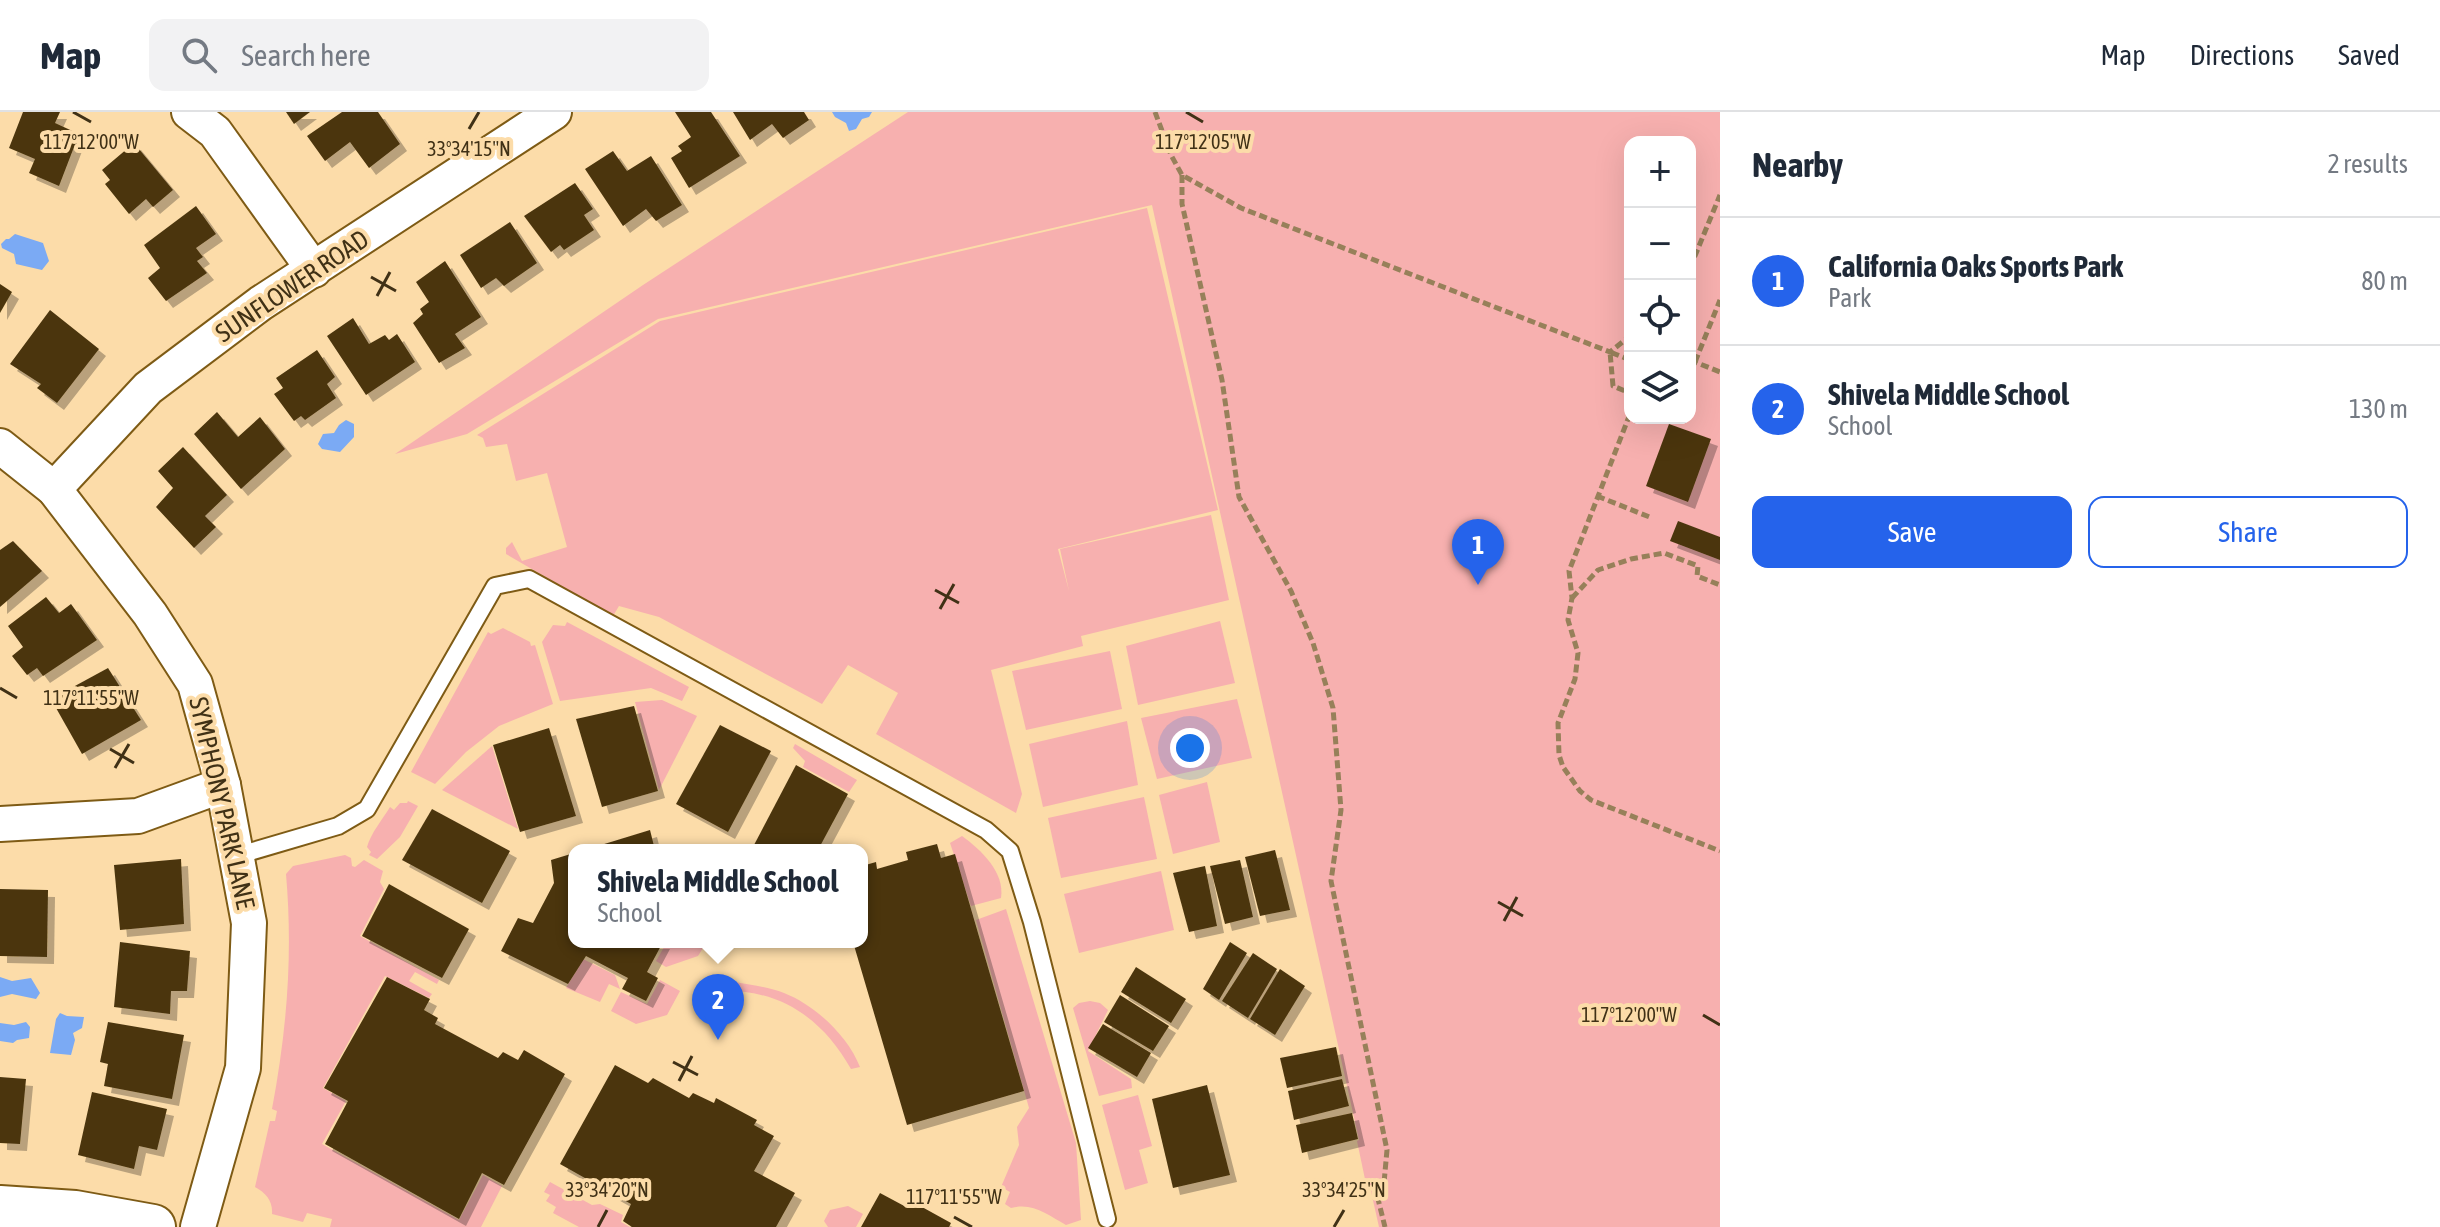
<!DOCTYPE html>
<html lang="en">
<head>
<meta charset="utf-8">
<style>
	:root { --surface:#fff; --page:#f2f2f3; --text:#1f2937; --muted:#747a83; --line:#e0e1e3; --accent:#2563eb }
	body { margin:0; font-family:"Asap Condensed",sans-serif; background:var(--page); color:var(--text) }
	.controls { position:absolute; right:24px; top:24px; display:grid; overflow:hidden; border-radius:16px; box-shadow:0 8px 32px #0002 }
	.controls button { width:72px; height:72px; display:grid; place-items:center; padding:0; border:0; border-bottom:2px solid var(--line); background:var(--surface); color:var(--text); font:40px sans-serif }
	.you { position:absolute; left:1190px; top:636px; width:28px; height:28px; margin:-20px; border:6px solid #fff; border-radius:50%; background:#1a73e8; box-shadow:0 0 0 12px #1a73e833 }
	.badge { display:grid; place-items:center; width:52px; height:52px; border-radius:50%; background:var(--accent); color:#fff; font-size:26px; font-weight:700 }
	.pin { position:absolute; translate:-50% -66px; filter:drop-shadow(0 2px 4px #0008) }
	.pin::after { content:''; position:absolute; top:42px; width:28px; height:24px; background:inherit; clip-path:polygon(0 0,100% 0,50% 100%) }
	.popup { position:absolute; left:568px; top:732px; width:300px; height:104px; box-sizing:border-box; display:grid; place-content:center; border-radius:16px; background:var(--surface); filter:drop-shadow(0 2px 6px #0005); font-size:26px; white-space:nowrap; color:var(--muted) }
	.popup b { font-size:30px; color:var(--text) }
	.popup::after { content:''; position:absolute; left:50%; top:100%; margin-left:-16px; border:16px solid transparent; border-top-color:var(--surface) }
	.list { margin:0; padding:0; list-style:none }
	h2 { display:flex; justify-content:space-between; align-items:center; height:104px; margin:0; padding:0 32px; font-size:34px }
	h2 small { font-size:26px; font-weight:400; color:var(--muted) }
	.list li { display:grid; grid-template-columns:52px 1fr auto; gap:24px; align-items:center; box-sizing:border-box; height:128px; padding:0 32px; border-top:2px solid var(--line) }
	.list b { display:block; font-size:30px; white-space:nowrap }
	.list p { margin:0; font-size:26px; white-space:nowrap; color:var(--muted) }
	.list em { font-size:26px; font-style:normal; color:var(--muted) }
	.actions { display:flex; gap:16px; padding:24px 32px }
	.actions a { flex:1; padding:18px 0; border:2px solid var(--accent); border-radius:16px; text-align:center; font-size:28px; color:var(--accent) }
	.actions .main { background:var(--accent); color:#fff }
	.icon { flex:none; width:44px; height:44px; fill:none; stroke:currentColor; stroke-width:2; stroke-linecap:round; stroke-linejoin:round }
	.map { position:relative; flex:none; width:1720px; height:1115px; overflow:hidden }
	header { display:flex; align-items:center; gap:48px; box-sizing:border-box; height:112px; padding:0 40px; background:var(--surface); border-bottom:2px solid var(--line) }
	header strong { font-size:38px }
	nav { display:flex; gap:44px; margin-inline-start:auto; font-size:28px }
	.search { width:560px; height:72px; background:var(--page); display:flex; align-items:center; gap:20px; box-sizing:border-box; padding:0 28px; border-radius:16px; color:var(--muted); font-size:30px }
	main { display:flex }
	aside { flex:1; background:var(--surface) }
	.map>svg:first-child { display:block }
	.green { fill:#f7b0af; fill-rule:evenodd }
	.water { fill:#7baaf4 }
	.building { fill:#4b3611; filter:url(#shadow) }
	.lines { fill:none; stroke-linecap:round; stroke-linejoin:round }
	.lane-casing { stroke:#7e5b15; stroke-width:20 }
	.street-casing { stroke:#7e5b15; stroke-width:38 }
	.secondary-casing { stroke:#7e5b15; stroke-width:48 }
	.path { stroke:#97805a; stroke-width:5; stroke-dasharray:8 4; stroke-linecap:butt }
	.lane { stroke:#fff; stroke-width:16 }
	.street { stroke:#fff; stroke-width:34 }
	.secondary { stroke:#fff; stroke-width:44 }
	.ticks { fill:none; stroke:#403116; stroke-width:3 }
	.labels { text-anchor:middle; stroke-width:8; stroke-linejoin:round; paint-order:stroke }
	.street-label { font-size:26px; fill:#403116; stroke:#fcdca9 }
	.ticks-label { font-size:20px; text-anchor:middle; fill:#403116; stroke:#fcdca9; stroke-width:8; stroke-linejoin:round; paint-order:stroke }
</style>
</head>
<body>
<header>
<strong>Map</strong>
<div class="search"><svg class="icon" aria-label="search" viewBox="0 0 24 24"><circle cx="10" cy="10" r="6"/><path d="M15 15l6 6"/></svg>Search here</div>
<nav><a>Map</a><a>Directions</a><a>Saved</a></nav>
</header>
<main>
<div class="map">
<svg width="1720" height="1115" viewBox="0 0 1720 1115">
	<defs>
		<filter id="shadow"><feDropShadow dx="7" dy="7" stdDeviation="0" flood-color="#0004"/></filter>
	</defs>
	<rect width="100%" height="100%" fill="#fcdca9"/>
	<g class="green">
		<path d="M908,0H1720V1115H1379L1370,1075L1366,1072L1357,1029L1359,1028L1152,93L658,207L467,322L395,342L643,173ZM1630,30H1690V306H1630Z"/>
		<polygon points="1147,96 1218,398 1058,437 1069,479 1060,437 1211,403 1229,488 1081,524 1083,534 991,558 1022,682 1016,701 876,622 898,581 848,553 822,592 659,505 619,494 613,504 506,442 506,436 512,430 522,449 567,435 547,361 516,369 507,332 486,335 483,326 477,323 660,209"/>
		<polygon points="1220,509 1235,571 1138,593 1126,534"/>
		<polygon points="567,510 689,575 682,589 651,576 560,589 542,530 553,513 565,514"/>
		<polygon points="503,516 530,530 531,534 535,533 553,592 499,614 466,640 435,672 411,660 488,520 491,522"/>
		<polygon points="1110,539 1122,597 1026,618 1012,559"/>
		<polygon points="1237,587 1252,646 1157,667 1141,606"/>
		<polygon points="662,588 697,604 659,678 635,590"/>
		<polygon points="1127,609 1138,673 1043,695 1029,632"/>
		<polygon points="795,632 857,668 849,680 803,655 805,649 793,636"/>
		<polygon points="492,634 518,717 442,678"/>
		<polygon points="1207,670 1220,730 1173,742 1159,683"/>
		<polygon points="1144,685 1157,747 1061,766 1048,706"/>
		<path d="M408,689L418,694L400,725L377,747L369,743L371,740L367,735C371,721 382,708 390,695L394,698L400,691H407Z"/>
		<path d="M962,724C981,738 1005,760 1001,786L971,794L950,731Z"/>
		<path d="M345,743L351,746L352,754L355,755L364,748L383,759L380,770L384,777L360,824L439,868L437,872L415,860L409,869L432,882L429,886L385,864L323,976L346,989L322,1032L459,1108L483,1063L502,1074L481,1115H330L332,1107L307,1101L303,1110L272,1102C273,1089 266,1081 255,1075L270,1009H275L277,999L272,997C287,917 293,843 286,762L293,754Z"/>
		<polygon points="1161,759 1174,818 1079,841 1064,782"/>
		<path d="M1006,797L1076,1031L1081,1108L1066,1113C1048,1103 1033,1090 1011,1096L1005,1092L1010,1080L1001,1075L1019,1033L1017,1015L1029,996L976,808Z"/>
		<polygon points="667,830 692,830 703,836 698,844 666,855 656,849"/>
		<polygon points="583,847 615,863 620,877 609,872 600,890 566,876"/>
		<polygon points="660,868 680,879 667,903 636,912 611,899 621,880 647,892"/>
		<path d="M735,870C751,873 769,875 784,881C815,893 848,924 860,955L851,957C819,900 770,872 704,880L703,873Z"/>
		<polygon points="1090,889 1100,891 1108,898 1088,939 1131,967 1132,976 1099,984 1073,896 1079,891"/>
		<polygon points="1138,983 1152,1034 1139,1038 1148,1071 1125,1078 1102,993"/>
		<polygon points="550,1070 592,1093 600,1092 623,1103 621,1110 630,1115 579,1115 553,1101 556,1095 546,1089 550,1083 544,1080"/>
		<polygon points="848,1094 863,1102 856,1115 828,1115 824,1109 830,1098"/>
	</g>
	<g class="water">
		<polygon points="832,0 872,0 869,5 862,7 856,17 849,19 846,11 835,5"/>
		<polygon points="15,122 43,131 49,149 42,158 16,152 14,142 2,136 1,132 6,127 9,127"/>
		<polygon points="346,308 354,312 354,325 340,340 322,337 318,332 323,322 334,321 339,313"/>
		<polygon points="0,865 12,869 31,866 40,881 36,887 12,882 0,885"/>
		<polygon points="60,901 67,904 84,905 82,916 73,921 75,928 71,943 50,941 56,907"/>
		<polygon points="26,910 30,915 29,926 17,928 13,931 0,929 0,911 14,913"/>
	</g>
	<g class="building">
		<polygon points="23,0 60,0 55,11 79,22 59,74 29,61 35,47 9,36"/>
		<polygon points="286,0 310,0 294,12"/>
		<polygon points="342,0 378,0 400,32 369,56 350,30 325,49 307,24"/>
		<polygon points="675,0 711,0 740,44 689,76 671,46 682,39 678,34 691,25"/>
		<polygon points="733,0 804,0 809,8 783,26 772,12 750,28"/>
		<polygon points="134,31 173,78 153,95 146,87 129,102 105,72 110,68 102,58"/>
		<polygon points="613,39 627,59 651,44 682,93 656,109 646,97 623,114 585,57"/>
		<polygon points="575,71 593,97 584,103 594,118 564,138 560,133 551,140 524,104"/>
		<polygon points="196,94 216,122 196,136 203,145 197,149 207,161 166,189 148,166 160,156 144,133"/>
		<polygon points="510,110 537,151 504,174 496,166 481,176 460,143"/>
		<polygon points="445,149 481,205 455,222 465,236 439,251 413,211 423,202 420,197 429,190 416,170"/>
		<polygon points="0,172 12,180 0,201"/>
		<polygon points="50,198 99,237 57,291 37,276 41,272 10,252"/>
		<polygon points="353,206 369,232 385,223 389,228 397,222 415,250 366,283 327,224"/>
		<polygon points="317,238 335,265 327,272 336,286 305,308 301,304 294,309 274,282 283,276 276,266"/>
		<polygon points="217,300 238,325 260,305 285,337 241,377 194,322"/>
		<polygon points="1669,312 1711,327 1688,390 1646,374"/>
		<polygon points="183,335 227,383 205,404 216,415 194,436 156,395 173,376 158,359"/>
		<polygon points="1678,409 1720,425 1720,448 1670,429"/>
		<polygon points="13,429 42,459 0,495 0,438"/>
		<polygon points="46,485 59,501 71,492 97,528 43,564 37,556 27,563 12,544 23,535 8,514"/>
		<polygon points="108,556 141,608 82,642 51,587"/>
		<polygon points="634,594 658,679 602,695 576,607"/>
		<polygon points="720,613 771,639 728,720 676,692"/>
		<polygon points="549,616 576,704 520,720 493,633"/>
		<polygon points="796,653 848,682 818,738 764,738 754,733"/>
		<polygon points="432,697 510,739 482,791 402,748"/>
		<polygon points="650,718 655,738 588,738 588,737"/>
		<polygon points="937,732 941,746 955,742 1024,979 907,1013 853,830 862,830 862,754 876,750 877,757 908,748 906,740"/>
		<polygon points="1275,738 1290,798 1260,804 1245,745"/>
		<polygon points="574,741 574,830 663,830 647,860 658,866 646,889 622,877 628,866 586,844 568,872 501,839 518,806 533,811 554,771 551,748"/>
		<polygon points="181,747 184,812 120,818 114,753"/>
		<polygon points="1240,748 1253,805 1225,812 1210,754"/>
		<polygon points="1205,754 1217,814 1189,820 1173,761"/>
		<polygon points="389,772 469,817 442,866 362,824"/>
		<polygon points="0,777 48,778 47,845 0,844"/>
		<polygon points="120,830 190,839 187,879 171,879 170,902 114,895"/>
		<polygon points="1230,830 1247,841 1219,888 1203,877"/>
		<polygon points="1253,841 1277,857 1248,906 1222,889"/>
		<polygon points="1136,855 1186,887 1171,911 1121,880"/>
		<polygon points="1280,857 1305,874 1275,923 1250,907"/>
		<polygon points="387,865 430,887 424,898 438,906 435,912 498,946 503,940 518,948 524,938 565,962 504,1073 482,1061 459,1107 325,1032 348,989 324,976"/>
		<polygon points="1120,883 1169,914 1153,939 1104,910"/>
		<polygon points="108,910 184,923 172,987 104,974 108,952 100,950"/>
		<polygon points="1103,912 1151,941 1137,965 1088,936"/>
		<polygon points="1336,935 1342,964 1287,976 1280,946"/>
		<polygon points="615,953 648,971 653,966 689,986 693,981 714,991 716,986 757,1008 754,1013 774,1024 754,1059 795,1081 776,1115 632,1115 623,1109 631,1092 560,1052"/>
		<polygon points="0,965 26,967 20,1032 0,1031"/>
		<polygon points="1342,967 1349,994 1294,1008 1288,979"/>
		<polygon points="1207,973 1230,1063 1173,1076 1152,987"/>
		<polygon points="92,980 167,997 157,1038 139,1034 134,1057 78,1043"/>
		<polygon points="1352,1001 1358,1027 1302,1041 1296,1013"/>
		<polygon points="880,1081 908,1096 913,1090 951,1111 949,1115 861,1115"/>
	</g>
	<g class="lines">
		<g class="lane-casing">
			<polyline id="lane" points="236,744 338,714 367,697 495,474 529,467 986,718 1010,739 1032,810 1107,1107"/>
		</g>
		<g class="street-casing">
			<g id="street">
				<polyline points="189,0 215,20 314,158"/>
				<polyline points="0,334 54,377 150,502 195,572 223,673 249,811 243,956 198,1115"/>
				<polyline points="54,377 148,276 261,191 554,0"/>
				<polyline points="0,712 138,704 223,673"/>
			</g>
		</g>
		<g class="secondary-casing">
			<polyline id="secondary" points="0,1096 75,1101 153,1115"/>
		</g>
		<g class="path">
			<polyline points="1155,0 1171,43 1182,63 1241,96 1610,240 1630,224"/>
			<polyline points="1182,63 1182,92 1222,268 1239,385 1291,479 1313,531 1333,596 1341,698 1331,769 1387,1038 1384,1071 1378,1087 1385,1115"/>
			<polyline points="1690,156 1720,83"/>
			<polyline points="1630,248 1610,240 1613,274 1630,281"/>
			<polyline points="1690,248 1720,260"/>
			<polyline points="1695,250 1720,188"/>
			<polyline points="1630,302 1569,459 1572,486 1568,508 1578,541 1575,567 1558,611 1559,643 1563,655 1580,679 1591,688 1720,739"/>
			<polyline points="1597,384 1652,406"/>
			<polyline points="1572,486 1598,458 1631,447 1664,441 1698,454 1697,464 1720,473"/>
		</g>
		<use href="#lane" class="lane"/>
		<use href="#street" class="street"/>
		<use href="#secondary" class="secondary"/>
	</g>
	<path class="ticks" d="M73,0L91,10M1186,0L1203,10M469,17L479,0M371,165L396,179M377,184L390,160M935,478L959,491M940,497L954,472M0,576L17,586M110,637L134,651M115,656L129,632M1498,790L1523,804M1504,809L1517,785M1703,903L1720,913M673,950L698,963M679,969L692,944M954,1105L972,1115M598,1115L607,1098M1334,1115L1344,1098"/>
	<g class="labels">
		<g class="street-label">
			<text transform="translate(292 174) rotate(-34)" y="9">SUNFLOWER ROAD</text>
			<text transform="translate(222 691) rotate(77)" y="9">SYMPHONY PARK LANE</text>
		</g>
	</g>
	<g class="ticks-label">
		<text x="91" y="37">117°12'00"W</text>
		<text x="1203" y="37">117°12'05"W</text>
		<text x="469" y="44">33°34'15"N</text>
		<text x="91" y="593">117°11'55"W</text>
		<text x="1629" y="910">117°12'00"W</text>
		<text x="607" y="1085">33°34'20"N</text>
		<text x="1344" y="1085">33°34'25"N</text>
		<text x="954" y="1092">117°11'55"W</text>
	</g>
</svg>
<div class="controls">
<button>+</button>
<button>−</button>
<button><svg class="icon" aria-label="locate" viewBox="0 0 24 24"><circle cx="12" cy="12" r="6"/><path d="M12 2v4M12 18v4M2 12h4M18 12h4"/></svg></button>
<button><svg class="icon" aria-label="layers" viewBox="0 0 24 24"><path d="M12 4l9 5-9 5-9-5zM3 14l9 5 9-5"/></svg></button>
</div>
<div class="you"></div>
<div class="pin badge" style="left:1478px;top:473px">1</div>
<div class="pin badge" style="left:718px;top:928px">2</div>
<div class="popup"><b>Shivela Middle School</b>School</div>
</div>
<aside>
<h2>Nearby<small>2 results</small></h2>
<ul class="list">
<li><span class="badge">1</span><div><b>California Oaks Sports Park</b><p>Park</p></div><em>80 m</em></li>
<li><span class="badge">2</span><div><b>Shivela Middle School</b><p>School</p></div><em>130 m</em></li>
</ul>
<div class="actions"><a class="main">Save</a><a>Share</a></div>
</aside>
</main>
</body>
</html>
